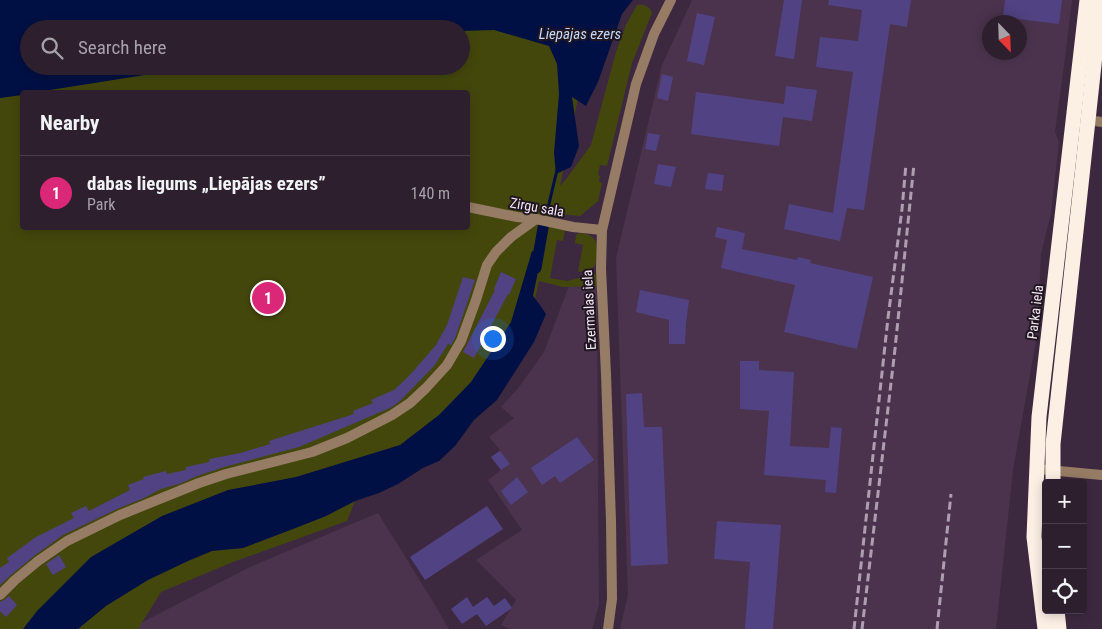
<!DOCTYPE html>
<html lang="en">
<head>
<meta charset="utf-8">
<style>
	:root { --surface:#2e1f2f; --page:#362737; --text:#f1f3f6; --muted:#a7a2aa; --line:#493d4b; --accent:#db2777 }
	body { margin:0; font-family:"Roboto Condensed",sans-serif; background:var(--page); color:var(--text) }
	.controls { position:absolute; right:15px; bottom:15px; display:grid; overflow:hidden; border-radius:5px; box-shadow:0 2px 12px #0003 }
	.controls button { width:45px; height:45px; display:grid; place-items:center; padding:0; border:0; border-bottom:1px solid var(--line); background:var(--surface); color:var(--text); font:25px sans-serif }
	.compass { position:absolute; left:982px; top:15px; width:45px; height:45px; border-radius:50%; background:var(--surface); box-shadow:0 2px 12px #0003; rotate:157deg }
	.you { position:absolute; left:492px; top:338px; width:18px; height:18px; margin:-12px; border:4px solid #fff; border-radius:50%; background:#1a73e8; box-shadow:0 0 0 8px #1a73e833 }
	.badge { display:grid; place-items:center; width:32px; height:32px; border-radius:50%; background:var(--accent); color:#fff; font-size:16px; font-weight:700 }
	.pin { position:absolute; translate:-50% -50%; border:2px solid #fff; box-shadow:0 1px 5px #0006 }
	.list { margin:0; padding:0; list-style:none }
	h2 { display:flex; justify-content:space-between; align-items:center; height:65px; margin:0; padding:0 20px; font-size:21px }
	h2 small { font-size:16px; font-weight:400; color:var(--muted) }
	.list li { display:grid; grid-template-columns:32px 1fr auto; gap:15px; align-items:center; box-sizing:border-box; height:75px; padding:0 20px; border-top:1px solid var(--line) }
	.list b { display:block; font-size:19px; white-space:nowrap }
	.list p { margin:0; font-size:16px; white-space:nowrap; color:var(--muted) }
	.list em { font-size:16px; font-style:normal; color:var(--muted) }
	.icon { flex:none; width:28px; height:28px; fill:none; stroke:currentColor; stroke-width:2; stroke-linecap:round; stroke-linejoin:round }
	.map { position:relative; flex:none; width:1102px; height:629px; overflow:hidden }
	.search { position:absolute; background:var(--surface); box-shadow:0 2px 12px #0003; left:20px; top:20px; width:450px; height:55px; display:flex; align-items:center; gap:12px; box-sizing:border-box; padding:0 18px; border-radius:28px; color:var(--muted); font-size:19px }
	.panel { position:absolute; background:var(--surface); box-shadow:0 2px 12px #0003; left:20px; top:90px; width:450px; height:140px; border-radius:5px }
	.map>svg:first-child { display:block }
	.built { fill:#4b334d; fill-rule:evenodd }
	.green { fill:#44470c; fill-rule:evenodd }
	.water { fill:#001045 }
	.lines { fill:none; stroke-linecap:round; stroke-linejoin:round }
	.stream { stroke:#001045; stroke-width:3 }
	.canal { stroke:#001045; stroke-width:11 }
	.building { fill:#514383 }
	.street { stroke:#967c65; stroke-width:10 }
	.highway { stroke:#fcefe4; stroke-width:15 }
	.rail { stroke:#ae9eaf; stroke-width:3; stroke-dasharray:8 4; stroke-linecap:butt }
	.labels { text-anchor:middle; stroke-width:4; stroke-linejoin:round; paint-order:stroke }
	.street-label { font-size:14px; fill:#f4e6f4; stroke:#1f1620 }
	.water-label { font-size:15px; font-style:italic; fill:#c4dafc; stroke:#1f1620 }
</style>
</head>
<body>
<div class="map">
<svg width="1102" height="629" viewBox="0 0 1102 629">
	<rect width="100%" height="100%" fill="#3d293f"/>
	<g class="built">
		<path d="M692,0H1072L1066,50L1055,132L1059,142L1051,213L1041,254L1037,335L1013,470L996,629H620L628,595L616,258L662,65ZM990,22H1020V52H990Z"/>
		<polygon points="569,286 597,286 598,489 599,605 592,629 510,629 501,625 516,600 476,560 522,530 488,480 501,470 491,457 500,450 489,437 514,418 501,407 519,387 544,352"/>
		<polygon points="378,513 432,600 449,629 129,629 250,567"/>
	</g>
	<g class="green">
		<path d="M0,0L593,25L560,186L567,178L591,145L616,52L626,25L637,5C644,4 650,6 652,13L632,63L607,166L600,165L598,175L600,176L599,182L602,183L598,201L580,216L561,214L554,209L550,227L565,230L563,241L557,240L550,278L567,281L595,274L597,277V286L563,287L539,281L531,316L452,423L233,549L243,548L326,516L355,501L347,521L233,562L161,592L138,629H0ZM29,29H461V66H29ZM22,92H468V228H22Z"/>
		<path d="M579,233C600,234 599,249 595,266L590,269L578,272L583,245L575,243L576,235Z"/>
	</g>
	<g class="water">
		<polygon points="0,0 633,0 622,14 598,82 586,106 572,97 579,146 571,167 556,174 554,153 559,94 557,64 549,46 494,30 461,31 461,29 29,29 29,66 202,66 37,92 22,92 22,95 0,98"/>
		<polygon points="532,251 537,253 541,257 533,296 540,305 546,314 534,342 497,400 474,420 455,446 439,461 423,468 398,484 379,493 355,501 326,516 293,529 243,548 212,551 188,561 148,580 106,606 78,629 23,629 37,611 91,557 162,516 228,490 296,477 400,445 439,415 471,382 511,322"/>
	</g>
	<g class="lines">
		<polyline class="stream" points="547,212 557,170"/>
		<polyline class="canal" points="536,268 543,228"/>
	</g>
	<g class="building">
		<polygon points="784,0 802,0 794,59 775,56"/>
		<polygon points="829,0 911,0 907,27 890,24 864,210 847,208 840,241 784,229 789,204 833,213 853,72 816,67 820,37 858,41 862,10 828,5"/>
		<polygon points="1005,0 1062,0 1059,24 1003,17"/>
		<polygon points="697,13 715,17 704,65 687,61"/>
		<polygon points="662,74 673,77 668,101 657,98"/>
		<polygon points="786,86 817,90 812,121 783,117 779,146 691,134 696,92 784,104"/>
		<polygon points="648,133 660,135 656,151 645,149"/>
		<polygon points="658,164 676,167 671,187 654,184"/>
		<polygon points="708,173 724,175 722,191 705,189"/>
		<polygon points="717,227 745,233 742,249 797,260 798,257 811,260 810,263 873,277 857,349 784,332 795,285 721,268 727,240 715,237"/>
		<polygon points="501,272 516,279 509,295 508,294 474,358 463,352 495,290 494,289"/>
		<polygon points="463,277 475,280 455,338 451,345 448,344 434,366 400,401 392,407 299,447 224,467 197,476 179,484 161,489 144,498 117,509 63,535 34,556 11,575 0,585 0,568 9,562 7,558 36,537 74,518 71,513 86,506 89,511 130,490 128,485 144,479 143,477 166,471 167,474 186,470 186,467 209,462 210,459 240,453 270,444 269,441 354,414 353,411 373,403 371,400 394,390 409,376 436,345 447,325"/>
		<polygon points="640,290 689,300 686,324 685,344 669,344 669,320 636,312"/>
		<polygon points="740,361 759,361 759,370 794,372 790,446 829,448 831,427 842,428 836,493 825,492 826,480 764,475 769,411 740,409"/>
		<polygon points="642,393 644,427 662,427 668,564 631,566 626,394"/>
		<polygon points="577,437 594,460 560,483 555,476 542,485 531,468"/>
		<polygon points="500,451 510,464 501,470 491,457"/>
		<polygon points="517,477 528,492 511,505 501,491"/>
		<polygon points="487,506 503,529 425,580 410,557"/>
		<polygon points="717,521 781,525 773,629 745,629 750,562 714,559"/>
		<polygon points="59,555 66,567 53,575 46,564"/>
		<polygon points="9,596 17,605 6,617 0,611 0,602 4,600"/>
		<polygon points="467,597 473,607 487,597 494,606 505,598 512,608 486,626 477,614 462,624 451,609"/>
	</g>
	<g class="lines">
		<g class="street">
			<polyline points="1088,120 1102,122"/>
			<polyline points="468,207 517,217 536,219 573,227 602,230"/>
			<polyline points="1037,469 1102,475"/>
			<polyline points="0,595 15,580 38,561 67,541 120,515 199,483 226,474 312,452 347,438 392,415 410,403 426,388 447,365 461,341 476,300 487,265 496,252 511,237 536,219"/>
			<polyline points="608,629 612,599 611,521 606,374 601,269 602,230 636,84 654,34 671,0"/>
		</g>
		<g class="highway">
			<polyline points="1053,483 1053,444 1101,0"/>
			<polyline points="1057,610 1059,629"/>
			<polyline points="1045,629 1034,537 1039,417 1087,0"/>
		</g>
		<g class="rail">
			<polyline points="854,629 888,318 902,209 906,164"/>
			<polyline points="862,629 895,349 914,164"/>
			<polyline points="937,629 951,494"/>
		</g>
	</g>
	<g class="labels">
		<g class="street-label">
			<text transform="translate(537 207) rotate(10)" y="5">Zirgu sala</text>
			<text transform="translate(589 310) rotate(-93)" y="5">Ezermalas iela</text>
			<text transform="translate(1035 312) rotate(-83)" y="5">Parka iela</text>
		</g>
		<g class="water-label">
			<text x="580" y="39">Liepājas ezers</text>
		</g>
	</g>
</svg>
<div class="controls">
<button>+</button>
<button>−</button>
<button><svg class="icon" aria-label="locate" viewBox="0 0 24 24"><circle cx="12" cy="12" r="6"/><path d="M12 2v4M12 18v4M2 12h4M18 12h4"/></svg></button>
</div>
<svg class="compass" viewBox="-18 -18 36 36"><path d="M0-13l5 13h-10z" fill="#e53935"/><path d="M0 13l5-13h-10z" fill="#a7a2aa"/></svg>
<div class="you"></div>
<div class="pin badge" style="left:268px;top:298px">1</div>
<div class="search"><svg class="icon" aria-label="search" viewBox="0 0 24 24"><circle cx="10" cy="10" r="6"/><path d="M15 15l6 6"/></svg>Search here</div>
<section class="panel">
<h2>Nearby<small></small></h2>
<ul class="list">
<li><span class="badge">1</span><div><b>dabas liegums „Liepājas ezers”</b><p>Park</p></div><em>140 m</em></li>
</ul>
</section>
</div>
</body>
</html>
